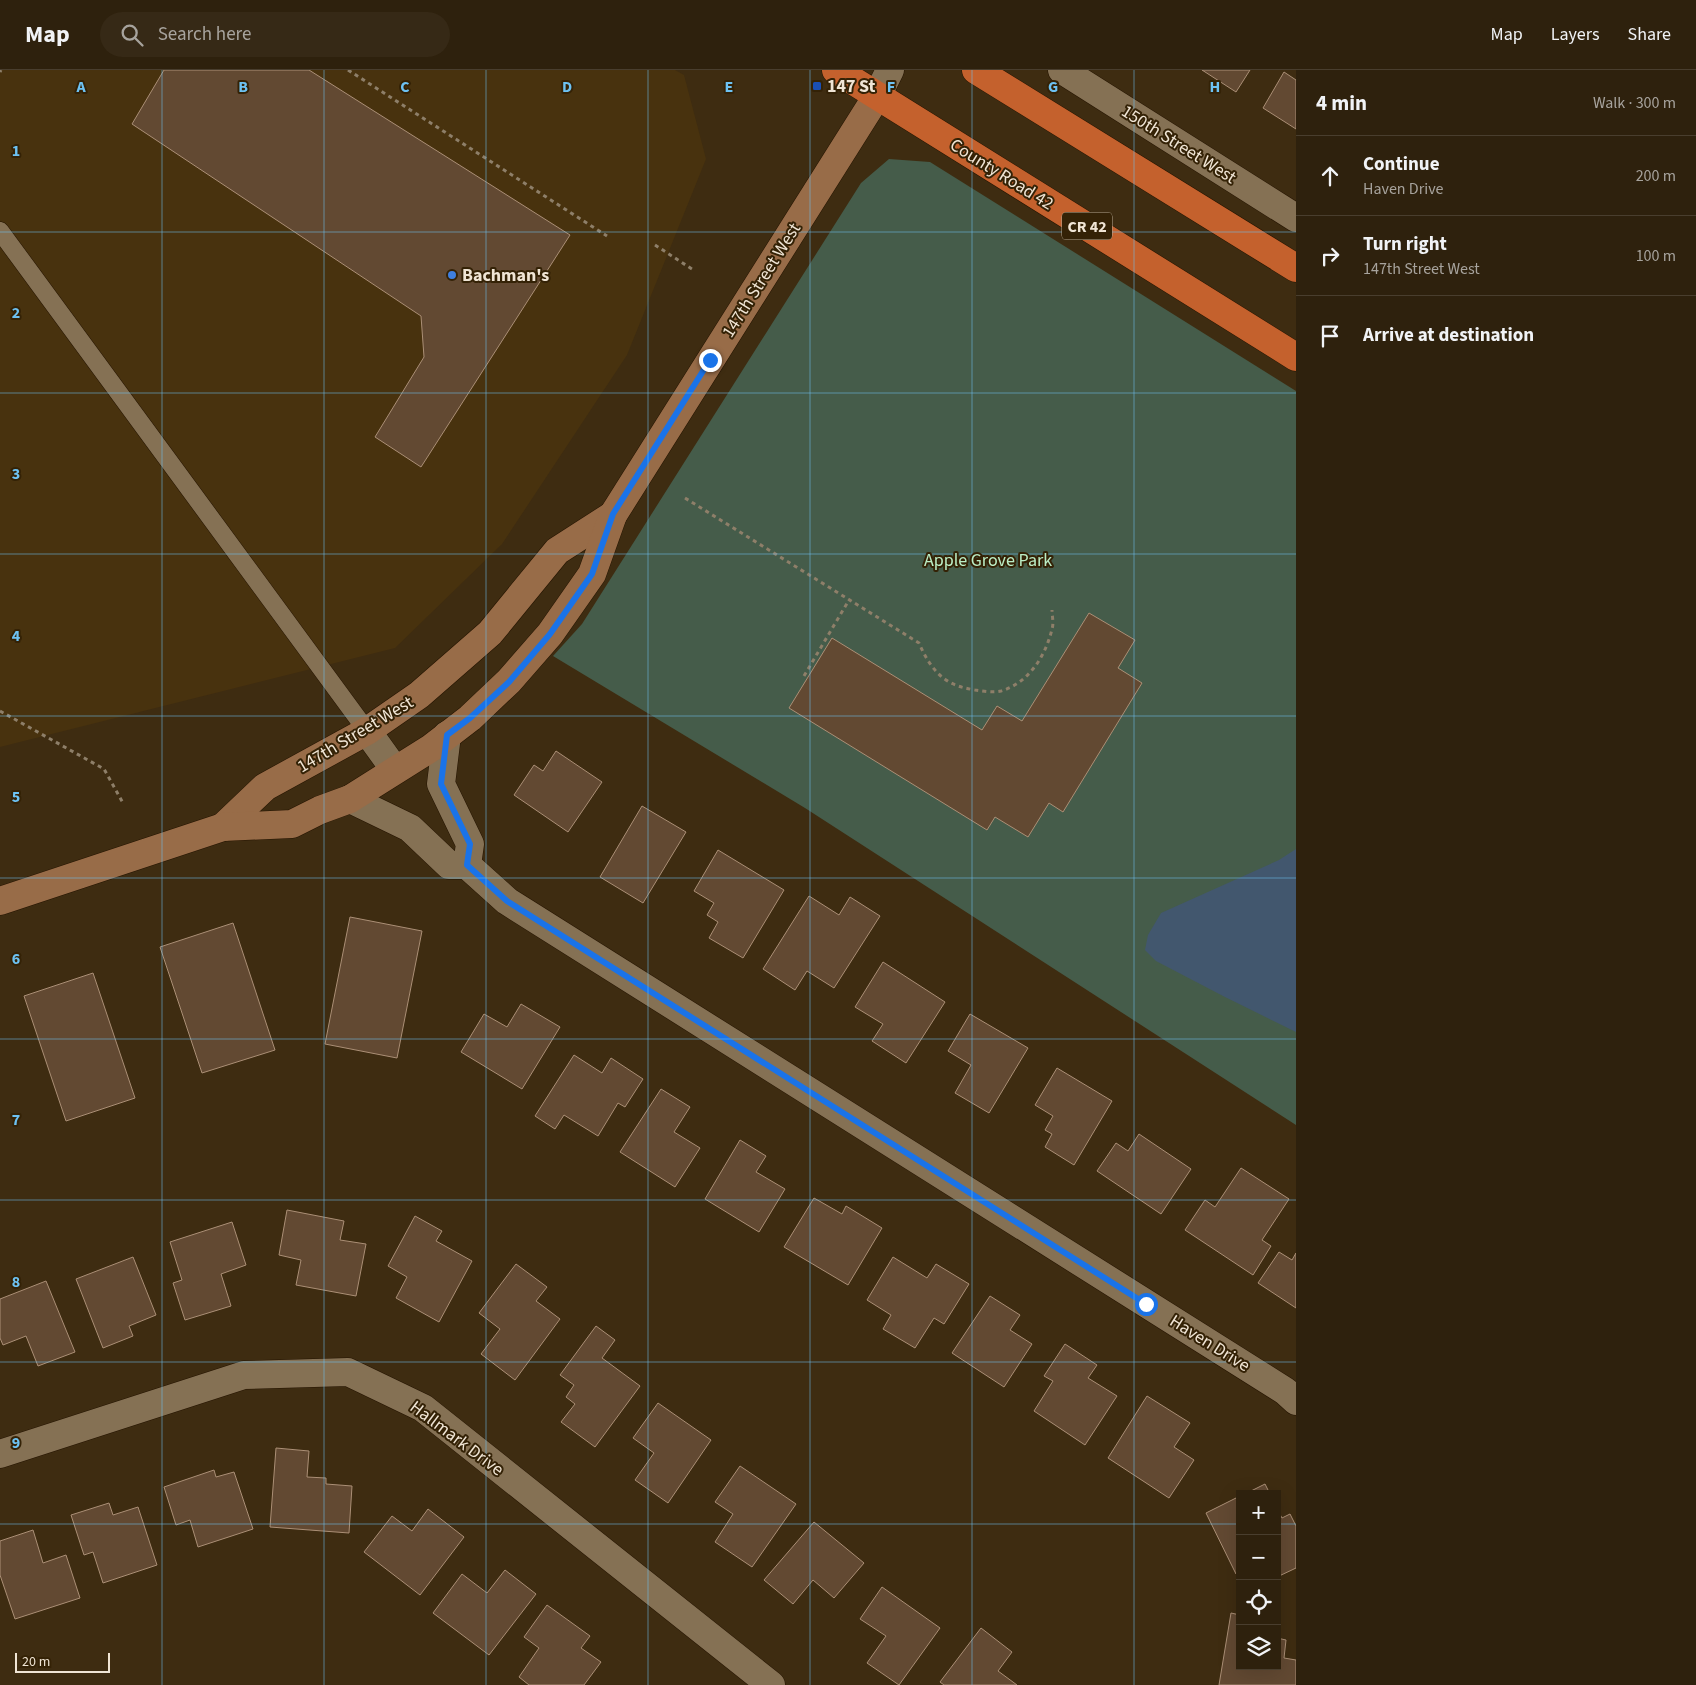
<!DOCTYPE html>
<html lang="en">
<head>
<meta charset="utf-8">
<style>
	:root { --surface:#2e210d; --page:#362916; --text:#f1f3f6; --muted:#a7a39d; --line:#493e2e }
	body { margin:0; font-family:"Source Sans 3",sans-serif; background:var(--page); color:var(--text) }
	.controls { position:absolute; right:15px; bottom:15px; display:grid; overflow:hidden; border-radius:0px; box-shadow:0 5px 20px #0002 }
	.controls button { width:45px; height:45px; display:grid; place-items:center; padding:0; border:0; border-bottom:1px solid var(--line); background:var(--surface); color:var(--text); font:25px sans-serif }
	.scale { position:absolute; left:15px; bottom:12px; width:95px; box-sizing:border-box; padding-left:5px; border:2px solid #f0e5d5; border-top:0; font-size:14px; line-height:18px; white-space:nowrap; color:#f0e5d5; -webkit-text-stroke:4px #342206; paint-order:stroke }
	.stop { position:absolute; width:15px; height:15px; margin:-11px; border:4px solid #1a73e8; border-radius:50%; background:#fff }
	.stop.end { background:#1a73e8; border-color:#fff; box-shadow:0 1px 5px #0008 }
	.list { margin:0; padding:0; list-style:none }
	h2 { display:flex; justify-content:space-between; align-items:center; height:65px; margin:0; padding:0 20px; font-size:21px }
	h2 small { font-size:16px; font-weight:400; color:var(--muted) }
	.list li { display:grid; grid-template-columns:32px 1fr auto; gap:15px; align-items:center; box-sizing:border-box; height:80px; padding:0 20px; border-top:1px solid var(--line) }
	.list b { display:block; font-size:19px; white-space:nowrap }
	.list p { margin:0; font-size:16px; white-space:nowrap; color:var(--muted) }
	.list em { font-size:16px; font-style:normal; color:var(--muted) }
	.icon { flex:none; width:28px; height:28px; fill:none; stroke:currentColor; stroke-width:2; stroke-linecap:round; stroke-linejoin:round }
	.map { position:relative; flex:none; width:1296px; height:1615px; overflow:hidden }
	header { display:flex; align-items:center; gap:30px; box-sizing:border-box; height:70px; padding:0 25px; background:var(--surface); border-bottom:1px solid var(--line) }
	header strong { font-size:24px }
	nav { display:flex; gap:28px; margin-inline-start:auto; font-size:18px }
	.search { width:350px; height:45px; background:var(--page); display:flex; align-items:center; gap:12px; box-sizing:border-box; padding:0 18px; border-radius:28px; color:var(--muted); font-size:19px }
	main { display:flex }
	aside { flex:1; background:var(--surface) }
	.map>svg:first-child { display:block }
	.built { fill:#48320e }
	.green { fill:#455c4a }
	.water { fill:#42576e }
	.building { fill:#624932; stroke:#ab8f76 }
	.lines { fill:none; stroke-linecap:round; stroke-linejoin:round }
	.lane-casing { stroke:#251400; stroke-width:19 }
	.street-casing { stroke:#251400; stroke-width:29 }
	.secondary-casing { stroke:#251400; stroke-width:29 }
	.highway-casing { stroke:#251400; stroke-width:29 }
	.path { stroke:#8e7f69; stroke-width:3; stroke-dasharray:4 4; stroke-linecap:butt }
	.lane { stroke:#857154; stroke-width:18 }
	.street { stroke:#857154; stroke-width:28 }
	.secondary { stroke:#986c48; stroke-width:28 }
	.highway { stroke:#c4612d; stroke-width:28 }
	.route { stroke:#1a73e8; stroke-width:6 }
	.grid { fill:none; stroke:#6dc2f3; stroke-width:1; stroke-opacity:0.55 }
	.transit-dot { fill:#1a4fb4; stroke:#342206; stroke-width:2 }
	.shop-dot { fill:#3f7fe0; stroke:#342206; stroke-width:2 }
	.labels { text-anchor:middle; stroke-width:4; stroke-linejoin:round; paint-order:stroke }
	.shield { fill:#342206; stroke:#b8aa97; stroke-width:1 }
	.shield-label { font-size:16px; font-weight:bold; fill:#f0e5d5 }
	.poi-label { font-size:18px; font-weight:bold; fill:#f0e5d5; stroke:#342206; text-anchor:start }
	.street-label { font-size:18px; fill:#f0e5d5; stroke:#342206 }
	.park-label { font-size:18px; fill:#bbeec6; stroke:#342206 }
	.grid-label { font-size:16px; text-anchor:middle; font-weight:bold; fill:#6dc2f3; stroke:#342206; stroke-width:4; stroke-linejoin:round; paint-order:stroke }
</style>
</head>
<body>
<header>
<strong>Map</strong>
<div class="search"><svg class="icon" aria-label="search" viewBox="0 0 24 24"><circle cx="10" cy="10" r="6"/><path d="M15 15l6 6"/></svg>Search here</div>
<nav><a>Map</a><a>Layers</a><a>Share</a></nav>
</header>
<main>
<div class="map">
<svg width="1296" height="1615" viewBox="0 0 1296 1615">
	<rect width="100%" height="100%" fill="#3e2c11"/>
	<polygon class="built" points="0,0 675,0 684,5 706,89 627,285 502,474 395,578 0,677"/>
	<polygon class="green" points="889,89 930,92 1296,321 1296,1055 805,738 553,586 582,554 861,113"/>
	<polygon class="water" points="1296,779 1296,962 1225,927 1156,891 1145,880 1148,865 1161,843 1279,790"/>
	<g class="building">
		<polygon points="164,0 309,0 570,165 421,397 375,367 424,287 421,246 132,54"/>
		<polygon points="1202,0 1250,0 1236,22"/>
		<polygon points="1284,2 1296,10 1296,59 1263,38"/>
		<polygon points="1089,543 1135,570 1118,598 1142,613 1063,742 1049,733 1028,767 995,747 987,760 789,638 832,568 982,660 997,636 1022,651"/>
		<polygon points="556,681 602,712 568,762 514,725 534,695 543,701"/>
		<polygon points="642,736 686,762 643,833 600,807"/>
		<polygon points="718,780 784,820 743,888 709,868 718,852 707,845 714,833 694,821"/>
		<polygon points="809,826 839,845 850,827 880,846 834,918 807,901 795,920 763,899"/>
		<polygon points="350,847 422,861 397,988 325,974"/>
		<polygon points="233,853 275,980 202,1003 160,877"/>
		<polygon points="883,892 945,932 906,993 872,971 883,954 855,937"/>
		<polygon points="93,903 135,1028 66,1051 24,926"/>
		<polygon points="521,934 560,957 522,1019 461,982 484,944 507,957"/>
		<polygon points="970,944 1028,978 989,1043 955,1023 971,995 948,981"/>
		<polygon points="574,985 602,1003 611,988 643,1009 625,1037 618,1033 598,1066 564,1045 555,1059 535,1046"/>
		<polygon points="1057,998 1112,1031 1074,1095 1045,1077 1052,1064 1045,1060 1053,1046 1035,1035"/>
		<polygon points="661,1019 690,1037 674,1062 700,1078 675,1117 620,1082"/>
		<polygon points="1139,1064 1191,1099 1161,1144 1097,1101 1116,1073 1128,1081"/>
		<polygon points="740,1070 766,1086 756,1102 785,1119 759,1162 705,1129"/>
		<polygon points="1241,1098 1289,1129 1262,1170 1271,1176 1253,1205 1185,1160 1205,1130 1215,1137"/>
		<polygon points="814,1128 842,1144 846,1136 882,1158 848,1215 784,1177"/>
		<polygon points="287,1140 344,1151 340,1170 366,1174 356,1226 296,1215 301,1190 279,1185"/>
		<polygon points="415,1146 442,1161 436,1171 472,1191 439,1252 396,1228 407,1207 388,1196"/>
		<polygon points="232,1152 246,1195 221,1204 231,1236 185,1250 173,1213 182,1210 170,1172"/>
		<polygon points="1279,1182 1292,1190 1296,1183 1296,1238 1258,1213"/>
		<polygon points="133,1187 156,1245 129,1256 133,1266 103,1278 76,1209"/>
		<polygon points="893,1187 927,1208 936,1194 969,1214 944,1254 934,1248 915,1278 883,1259 891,1245 867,1230"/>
		<polygon points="516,1194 547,1217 536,1231 560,1249 515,1310 481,1284 500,1259 479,1243"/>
		<polygon points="46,1211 75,1282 38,1296 26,1266 3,1275 0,1268 0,1229"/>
		<polygon points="990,1226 1020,1245 1010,1260 1032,1274 1004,1317 952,1283"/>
		<polygon points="596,1256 615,1270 602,1288 640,1316 595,1377 561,1352 575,1334 566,1327 574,1315 560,1305"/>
		<polygon points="1065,1274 1097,1295 1088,1308 1117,1326 1085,1375 1034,1341 1053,1311 1044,1306"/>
		<polygon points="1147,1326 1190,1353 1174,1377 1194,1390 1169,1428 1108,1388"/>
		<polygon points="658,1333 711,1370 668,1433 635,1410 654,1383 633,1368"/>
		<polygon points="276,1378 309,1381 307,1407 326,1408 326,1414 352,1416 349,1463 270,1457"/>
		<polygon points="740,1396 796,1434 752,1497 715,1472 733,1444 715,1432"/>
		<polygon points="214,1400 216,1407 234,1402 253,1459 198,1477 190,1450 176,1455 164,1417"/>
		<polygon points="1265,1414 1270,1424 1245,1424"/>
		<polygon points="1240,1426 1240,1503 1236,1504 1206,1443"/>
		<polygon points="109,1433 113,1445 138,1437 157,1495 103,1513 93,1482 84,1485 71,1445"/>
		<polygon points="428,1439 464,1467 420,1525 364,1482 392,1446 412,1461"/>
		<polygon points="1277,1439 1282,1448 1290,1444 1296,1456 1296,1498 1277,1507"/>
		<polygon points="814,1452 864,1493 834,1528 813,1510 793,1534 764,1510"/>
		<polygon points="33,1460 43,1493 66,1485 80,1528 15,1549 0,1505 0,1471"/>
		<polygon points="505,1500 536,1524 489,1585 433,1543 462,1504 487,1523"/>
		<polygon points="882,1517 940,1558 899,1615 867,1593 886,1566 860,1549"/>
		<polygon points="547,1535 590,1566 581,1578 601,1592 584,1615 529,1615 519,1607 539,1578 524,1567"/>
		<polygon points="1231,1543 1240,1545 1240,1596 1277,1596 1277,1568 1286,1570 1284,1588 1296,1590 1296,1615 1219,1615"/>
		<polygon points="981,1558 1012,1582 998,1601 1017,1615 944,1615 940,1612"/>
	</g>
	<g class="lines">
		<g class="lane-casing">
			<polyline id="lane" points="0,161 367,661"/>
		</g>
		<g class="street-casing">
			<g id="street">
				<polyline points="1062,0 1296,148"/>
				<polyline points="877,26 890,0"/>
				<polyline points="367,661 395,700"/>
				<polyline points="447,665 441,714 470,774 467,795"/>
				<polyline points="350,729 410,758 449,795 467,795 507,831 1285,1321 1296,1331"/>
				<polyline points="0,1384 244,1305 348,1302 423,1338 771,1615"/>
			</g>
		</g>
		<g class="secondary-casing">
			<g id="secondary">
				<polyline points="223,757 265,717 367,661 419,625 490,563 557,481 613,445"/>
				<polyline points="0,831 223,757 292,754 320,740 350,729 431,678 470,648 509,611 550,564 592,504 613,445 877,26"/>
			</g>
		</g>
		<g class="highway-casing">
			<g id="highway">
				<polyline points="836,0 1296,287"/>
				<polyline points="976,0 1296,198"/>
			</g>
		</g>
		<g class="path">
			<polyline points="348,0 607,166"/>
			<polyline points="0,2 1,0"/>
			<polyline points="655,175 695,201"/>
			<path d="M685,428L919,573C925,587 933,601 946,610C955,616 964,618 975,620C983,621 993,623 1001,621C1029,613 1046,585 1052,559C1054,553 1052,546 1052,540"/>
			<polyline points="804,606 849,530"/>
			<polyline points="0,641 104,699 123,733"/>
		</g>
		<use href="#lane" class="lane"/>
		<use href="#street" class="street"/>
		<use href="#secondary" class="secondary"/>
		<use href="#highway" class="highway"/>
	</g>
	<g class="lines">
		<polyline class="route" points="710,290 613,444 592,504 550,564 509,612 470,648 447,665 441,714 470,774 467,795 507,831 1146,1234"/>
	</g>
	<path class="grid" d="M162,0V1615M324,0V1615M486,0V1615M648,0V1615M810,0V1615M972,0V1615M1134,0V1615M0,162H1296M0,323H1296M0,484H1296M0,646H1296M0,808H1296M0,969H1296M0,1130H1296M0,1292H1296M0,1454H1240M1277,1454H1296"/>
	<rect class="transit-dot" x="812" y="11" width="10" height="10" rx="2.5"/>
	<circle class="shop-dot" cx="452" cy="205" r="5"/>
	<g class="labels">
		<rect class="shield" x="1062" y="142.5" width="50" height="27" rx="4"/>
		<g class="shield-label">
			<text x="1087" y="162">CR 42</text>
		</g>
		<g class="poi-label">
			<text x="827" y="22">147 St</text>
			<text x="462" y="211">Bachman's</text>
		</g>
		<g class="street-label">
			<text transform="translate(1179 74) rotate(32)" y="6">150th Street West</text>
			<text transform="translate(1002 104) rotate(32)" y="6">County Road 42</text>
			<text transform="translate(761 210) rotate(-58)" y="6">147th Street West</text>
			<text transform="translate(355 664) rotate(-31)" y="6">147th Street West</text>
			<text transform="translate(1210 1273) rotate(32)" y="6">Haven Drive</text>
			<text transform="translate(457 1368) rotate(37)" y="6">Hallmark Drive</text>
		</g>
		<g class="park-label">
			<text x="988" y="496">Apple Grove Park</text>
		</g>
	</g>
	<g class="grid-label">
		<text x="81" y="22">A</text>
		<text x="243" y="22">B</text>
		<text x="405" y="22">C</text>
		<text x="567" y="22">D</text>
		<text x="729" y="22">E</text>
		<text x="891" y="22">F</text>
		<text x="1053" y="22">G</text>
		<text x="1215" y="22">H</text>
		<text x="16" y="86">1</text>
		<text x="16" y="248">2</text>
		<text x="16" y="409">3</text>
		<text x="16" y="571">4</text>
		<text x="16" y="732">5</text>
		<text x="16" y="894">6</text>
		<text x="16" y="1055">7</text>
		<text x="16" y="1217">8</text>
		<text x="16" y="1378">9</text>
	</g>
</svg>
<div class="controls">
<button>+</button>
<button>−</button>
<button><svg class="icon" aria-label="locate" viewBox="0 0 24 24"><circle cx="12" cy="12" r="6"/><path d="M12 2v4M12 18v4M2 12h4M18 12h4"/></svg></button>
<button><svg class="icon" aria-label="layers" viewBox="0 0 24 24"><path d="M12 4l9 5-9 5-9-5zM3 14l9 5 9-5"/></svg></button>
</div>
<div class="scale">20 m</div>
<div class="stop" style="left:1146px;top:1234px"></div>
<div class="stop end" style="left:710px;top:290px"></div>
</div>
<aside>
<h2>4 min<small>Walk · 300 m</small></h2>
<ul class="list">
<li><svg class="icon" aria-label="ahead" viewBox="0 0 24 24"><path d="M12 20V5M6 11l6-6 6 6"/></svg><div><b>Continue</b><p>Haven Drive</p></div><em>200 m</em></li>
<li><svg class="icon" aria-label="right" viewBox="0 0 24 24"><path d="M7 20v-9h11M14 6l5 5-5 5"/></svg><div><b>Turn right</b><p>147th Street West</p></div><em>100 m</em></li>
<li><svg class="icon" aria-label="arrive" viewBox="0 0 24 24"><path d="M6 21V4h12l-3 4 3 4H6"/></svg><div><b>Arrive at destination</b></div></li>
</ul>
</aside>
</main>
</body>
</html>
